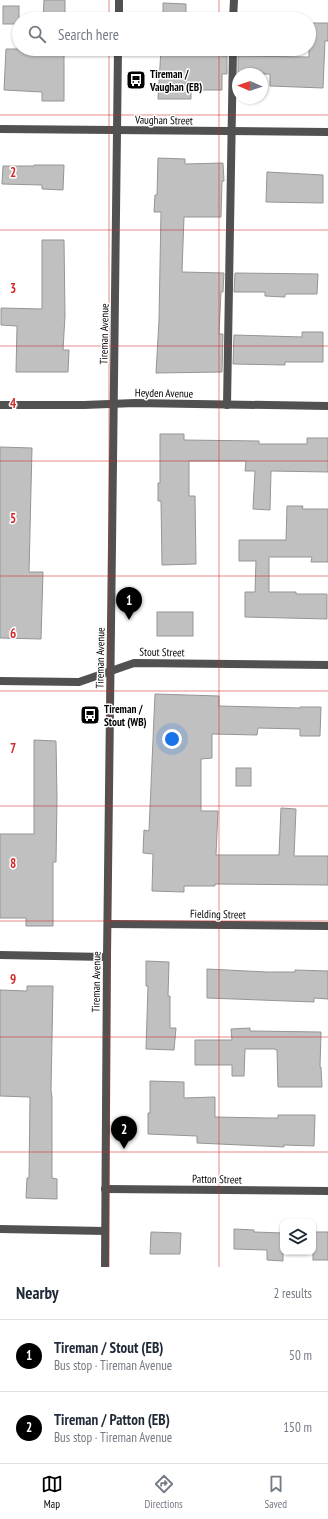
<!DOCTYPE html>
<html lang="en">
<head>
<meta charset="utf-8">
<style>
	:root { --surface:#fff; --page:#f6f6f7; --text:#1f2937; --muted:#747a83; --line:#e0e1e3; --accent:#000 }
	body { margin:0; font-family:"PT Sans Narrow",sans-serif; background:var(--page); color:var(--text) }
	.controls { position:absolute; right:12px; bottom:12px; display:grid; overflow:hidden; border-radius:8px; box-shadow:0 1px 3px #0004 }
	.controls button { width:36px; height:36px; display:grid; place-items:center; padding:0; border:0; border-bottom:1px solid var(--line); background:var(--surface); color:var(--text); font:20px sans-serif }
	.compass { position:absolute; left:232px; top:68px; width:36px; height:36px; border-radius:50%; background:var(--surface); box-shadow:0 1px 3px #0004; rotate:272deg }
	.you { position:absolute; left:172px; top:739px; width:14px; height:14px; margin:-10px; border:3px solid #fff; border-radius:50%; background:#1a73e8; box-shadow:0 0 0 6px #1a73e833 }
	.badge { display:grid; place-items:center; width:26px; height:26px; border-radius:50%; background:var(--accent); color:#fff; font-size:13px; font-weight:700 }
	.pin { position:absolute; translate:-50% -33px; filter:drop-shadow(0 1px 2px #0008) }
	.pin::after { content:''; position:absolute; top:21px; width:14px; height:12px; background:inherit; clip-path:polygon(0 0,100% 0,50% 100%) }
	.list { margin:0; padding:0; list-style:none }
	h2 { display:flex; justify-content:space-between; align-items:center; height:52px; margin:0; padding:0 16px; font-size:17px }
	h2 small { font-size:13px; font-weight:400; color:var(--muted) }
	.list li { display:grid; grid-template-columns:26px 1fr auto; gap:12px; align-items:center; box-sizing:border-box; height:72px; padding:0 16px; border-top:1px solid var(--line) }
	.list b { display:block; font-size:15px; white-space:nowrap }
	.list p { margin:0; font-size:13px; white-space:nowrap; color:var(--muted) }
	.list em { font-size:13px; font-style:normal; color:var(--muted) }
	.icon { flex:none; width:22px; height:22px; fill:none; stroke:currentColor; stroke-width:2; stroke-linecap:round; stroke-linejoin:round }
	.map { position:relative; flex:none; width:328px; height:1267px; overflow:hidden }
	.search { position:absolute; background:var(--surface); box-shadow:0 1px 3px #0004; left:12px; right:12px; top:12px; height:44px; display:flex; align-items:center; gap:10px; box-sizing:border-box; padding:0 14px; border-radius:22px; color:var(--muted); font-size:15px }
	.sheet { height:196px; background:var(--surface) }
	nav { display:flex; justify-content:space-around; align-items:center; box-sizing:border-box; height:56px; border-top:1px solid var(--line); background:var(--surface); font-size:11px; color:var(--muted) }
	nav a { display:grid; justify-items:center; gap:2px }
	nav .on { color:var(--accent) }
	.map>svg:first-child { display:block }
	.building { fill:#c0c0c0; stroke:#959595 }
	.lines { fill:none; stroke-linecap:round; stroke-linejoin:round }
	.service { stroke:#515151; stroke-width:8 }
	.minor { stroke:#515151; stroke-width:8 }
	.tertiary { stroke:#515151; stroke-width:8 }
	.grid { fill:none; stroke:#d62828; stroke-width:1; stroke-opacity:0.55 }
	.labels { text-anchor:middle; stroke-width:3; stroke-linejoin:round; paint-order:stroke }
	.poi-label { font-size:11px; font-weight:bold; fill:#000; stroke:#fff; text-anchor:start }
	.street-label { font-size:11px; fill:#000; stroke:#fff }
	.grid-label { font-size:13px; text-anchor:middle; font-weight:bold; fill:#d62828; stroke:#fff; stroke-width:3; stroke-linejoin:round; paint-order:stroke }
</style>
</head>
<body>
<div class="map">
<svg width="328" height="1267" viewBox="0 0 328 1267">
	<rect width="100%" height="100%" fill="#fff"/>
	<g class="building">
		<polygon points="44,0 65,0 65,19 43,19"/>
		<polygon points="163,3 186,4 186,19 163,19"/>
		<rect x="3" y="6" width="16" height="18"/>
		<polygon points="309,23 328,23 328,41 325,41 323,88 270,86 270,74 238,74 238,56 309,57"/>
		<polygon points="6,49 64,49 64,101 42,101 42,92 4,90"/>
		<polygon points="161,49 196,49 196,52 222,53 222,56 227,56 227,74 222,74 222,90 191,90 191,99 158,99"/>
		<polygon points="158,158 185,159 185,164 223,163 224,181 222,181 221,217 184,217 182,272 224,273 223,292 221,292 219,334 223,334 222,372 156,373 159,320 161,212 154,212 155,195 157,195"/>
		<polygon points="34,165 64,165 63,190 42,189 42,185 2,184 3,166 34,166"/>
		<polygon points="267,172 323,175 323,203 266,202"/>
		<polygon points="42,240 64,240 65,316 63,350 69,350 68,372 16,372 17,326 1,325 1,308 42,309"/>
		<polygon points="235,273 318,274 317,294 285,294 285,297 265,296 265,292 234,292"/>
		<polygon points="302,332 323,332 323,362 285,362 285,365 233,364 234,335 302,337"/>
		<polygon points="160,434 184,434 184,440 259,441 259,444 307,444 307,438 328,438 328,472 271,471 270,510 253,509 255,471 245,471 246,461 189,461 189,496 195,496 196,564 162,565 161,501 158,501 158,483 160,483"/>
		<polygon points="0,447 32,448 29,572 43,572 41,639 0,638"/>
		<polygon points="287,506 303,506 302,509 328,509 328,562 311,562 312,557 269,557 269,592 296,592 296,594 327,594 327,619 245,617 245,592 255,592 256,561 239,561 239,540 286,540"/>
		<rect x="157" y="612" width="36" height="24"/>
		<polygon points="155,694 219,696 219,706 300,708 300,707 321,707 320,736 300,736 300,729 258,728 257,735 212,734 212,758 201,759 201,811 218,811 216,855 279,855 281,808 296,809 294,856 328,856 328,885 215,884 215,886 184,886 184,892 152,891 153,854 143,853 144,830 149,831"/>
		<polygon points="34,740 56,741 57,797 56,862 53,862 53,926 26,926 26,918 0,918 0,834 34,834"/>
		<rect x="236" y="768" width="15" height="18"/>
		<polygon points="146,961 169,962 168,996 170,996 170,1028 176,1028 174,1050 146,1049 148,986 146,986"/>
		<polygon points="207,969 267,972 295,972 295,970 328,971 328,999 314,998 314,1002 207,998"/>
		<polygon points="27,986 53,986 51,1090 52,1098 52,1178 57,1179 57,1199 26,1198 27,1178 29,1178 30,1097 0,1096 0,990 27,991"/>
		<polygon points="250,1028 250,1031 321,1032 320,1067 321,1067 322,1087 278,1087 277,1050 274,1049 245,1049 244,1076 232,1076 232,1065 195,1065 195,1040 232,1040 231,1029"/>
		<polygon points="150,1081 184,1082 184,1098 215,1097 215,1117 265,1118 278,1118 278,1115 315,1115 314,1146 284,1145 284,1147 197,1143 197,1136 148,1134 148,1113 150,1113"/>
		<polygon points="234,1229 254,1230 254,1232 283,1233 283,1261 267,1260 267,1250 234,1249"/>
		<polygon points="151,1232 181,1233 180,1254 150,1254"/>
		<rect x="313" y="1232" width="15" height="28"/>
	</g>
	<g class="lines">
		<g class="service">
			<polyline points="233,19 234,0"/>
			<polyline points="227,405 233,49"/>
		</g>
		<g class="minor">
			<polyline points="0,129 328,132"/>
			<polyline points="0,405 84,405 135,403 328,406"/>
			<polyline points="0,681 79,682 134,663 328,665"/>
			<polyline points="108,924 328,926"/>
			<polyline points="0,955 107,957"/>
			<polyline points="105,1189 328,1191"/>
			<polyline points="0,1229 105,1231"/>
		</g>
		<g class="tertiary">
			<polyline points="119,19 119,0"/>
			<polyline points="105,1267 107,957 118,49"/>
		</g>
	</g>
	<path class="grid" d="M109,0V19M219,0V19M109,49V1267M219,49V1267M0,115H328M0,230H328M0,346H328M0,461H328M0,576H328M0,691H328M0,806H328M0,921H328M0,1037H328M0,1152H328"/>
	<defs>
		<g id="bus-square" transform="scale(1)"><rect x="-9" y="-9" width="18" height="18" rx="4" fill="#000" stroke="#fff"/><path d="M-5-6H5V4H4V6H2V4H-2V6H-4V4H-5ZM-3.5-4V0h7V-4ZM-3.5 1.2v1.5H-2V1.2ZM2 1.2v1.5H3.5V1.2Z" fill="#fff"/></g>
	</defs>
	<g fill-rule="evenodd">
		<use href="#bus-square" x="136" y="80"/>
		<use href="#bus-square" x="90" y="715"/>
	</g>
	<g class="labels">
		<g class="poi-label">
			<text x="150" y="78">Tireman /<tspan x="150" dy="13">Vaughan (EB)</tspan></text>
			<text x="104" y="713">Tireman /<tspan x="104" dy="13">Stout (WB)</tspan></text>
		</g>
		<g class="street-label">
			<text transform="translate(164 120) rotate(1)" y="4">Vaughan Street</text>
			<text transform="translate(104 334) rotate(-89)" y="4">Tireman Avenue</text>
			<text transform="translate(164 393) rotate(1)" y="4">Heyden Avenue</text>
			<text transform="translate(162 652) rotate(1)" y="4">Stout Street</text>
			<text transform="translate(100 658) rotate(-89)" y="4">Tireman Avenue</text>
			<text transform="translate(218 914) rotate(1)" y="4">Fielding Street</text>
			<text transform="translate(96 982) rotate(-89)" y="4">Tireman Avenue</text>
			<text transform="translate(217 1179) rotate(1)" y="4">Patton Street</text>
		</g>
	</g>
	<g class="grid-label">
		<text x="13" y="177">2</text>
		<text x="13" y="293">3</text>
		<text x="13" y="408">4</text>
		<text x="13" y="523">5</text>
		<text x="13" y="638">6</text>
		<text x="13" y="753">7</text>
		<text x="13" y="868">8</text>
		<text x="13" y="984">9</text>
	</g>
</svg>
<div class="controls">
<button><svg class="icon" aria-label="layers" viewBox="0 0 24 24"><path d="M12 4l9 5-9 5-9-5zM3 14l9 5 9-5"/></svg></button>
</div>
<svg class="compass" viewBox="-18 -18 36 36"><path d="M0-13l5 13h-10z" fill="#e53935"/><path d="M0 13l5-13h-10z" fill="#747a83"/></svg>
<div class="you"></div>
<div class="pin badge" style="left:129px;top:620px">1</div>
<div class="pin badge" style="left:124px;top:1149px">2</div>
<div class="search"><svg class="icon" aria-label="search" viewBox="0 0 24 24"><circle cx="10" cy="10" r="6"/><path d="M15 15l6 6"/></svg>Search here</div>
</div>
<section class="sheet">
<h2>Nearby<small>2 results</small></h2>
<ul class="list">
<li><span class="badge">1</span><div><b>Tireman / Stout (EB)</b><p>Bus stop · Tireman Avenue</p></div><em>50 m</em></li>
<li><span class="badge">2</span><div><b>Tireman / Patton (EB)</b><p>Bus stop · Tireman Avenue</p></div><em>150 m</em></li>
</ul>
</section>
<nav>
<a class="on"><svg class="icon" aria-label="map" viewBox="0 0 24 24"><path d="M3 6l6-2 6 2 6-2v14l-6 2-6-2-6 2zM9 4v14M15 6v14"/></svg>Map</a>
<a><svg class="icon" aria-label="directions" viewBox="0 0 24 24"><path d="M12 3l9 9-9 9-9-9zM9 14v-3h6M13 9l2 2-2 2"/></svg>Directions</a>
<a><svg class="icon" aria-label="saved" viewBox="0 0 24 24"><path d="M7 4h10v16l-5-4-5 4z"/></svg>Saved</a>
</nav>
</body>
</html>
